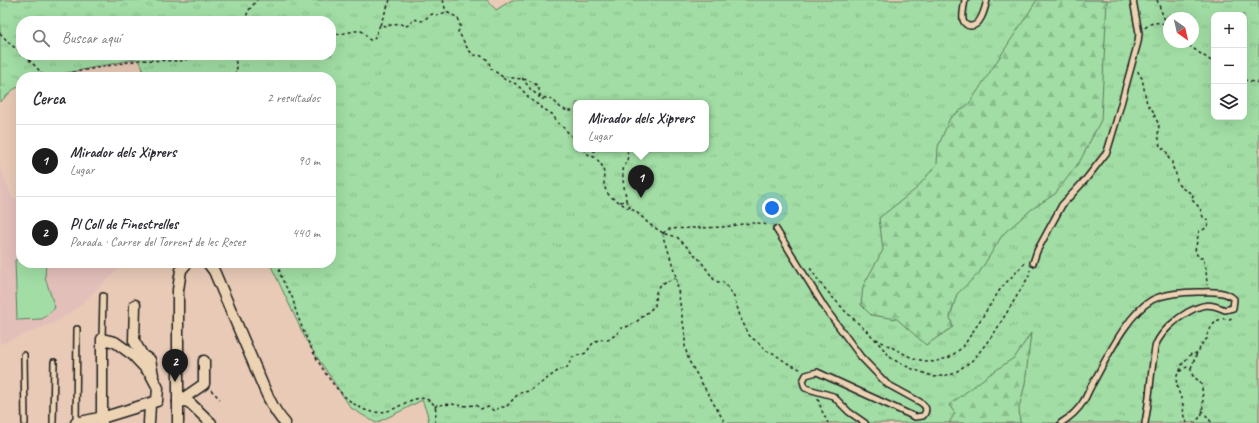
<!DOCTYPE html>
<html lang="es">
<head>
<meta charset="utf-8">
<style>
	:root { --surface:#fff; --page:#f7f7f7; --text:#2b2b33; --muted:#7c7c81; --line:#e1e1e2; --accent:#1c1c1c }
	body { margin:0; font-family:Caveat,sans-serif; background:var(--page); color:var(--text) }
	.controls { position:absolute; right:12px; top:12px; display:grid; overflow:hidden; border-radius:8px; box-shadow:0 4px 16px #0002 }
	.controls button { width:36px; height:36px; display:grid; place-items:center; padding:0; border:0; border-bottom:1px solid var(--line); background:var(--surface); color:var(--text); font:20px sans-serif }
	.compass { position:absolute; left:1163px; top:12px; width:36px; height:36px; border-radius:50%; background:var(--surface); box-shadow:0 4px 16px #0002; rotate:146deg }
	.you { position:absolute; left:772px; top:208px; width:14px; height:14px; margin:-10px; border:3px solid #fff; border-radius:50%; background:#1a73e8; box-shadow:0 0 0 6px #1a73e833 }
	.badge { display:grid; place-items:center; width:26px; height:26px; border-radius:50%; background:var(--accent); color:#fff; font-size:13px; font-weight:700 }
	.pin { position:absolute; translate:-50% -33px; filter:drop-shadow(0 1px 2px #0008) }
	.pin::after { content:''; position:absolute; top:21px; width:14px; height:12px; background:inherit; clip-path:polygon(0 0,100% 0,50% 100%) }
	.popup { position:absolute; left:573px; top:100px; width:136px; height:52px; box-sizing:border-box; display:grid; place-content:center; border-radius:8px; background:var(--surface); filter:drop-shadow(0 1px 3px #0005); font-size:13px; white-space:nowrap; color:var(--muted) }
	.popup b { font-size:15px; color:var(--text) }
	.popup::after { content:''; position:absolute; left:50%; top:100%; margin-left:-8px; border:8px solid transparent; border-top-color:var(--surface) }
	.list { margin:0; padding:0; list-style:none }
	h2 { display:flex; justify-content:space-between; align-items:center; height:52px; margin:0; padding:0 16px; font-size:17px }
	h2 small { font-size:13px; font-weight:400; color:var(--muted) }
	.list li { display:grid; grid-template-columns:26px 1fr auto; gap:12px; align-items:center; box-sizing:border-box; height:72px; padding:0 16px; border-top:1px solid var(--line) }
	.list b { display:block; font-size:15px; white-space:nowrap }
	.list p { margin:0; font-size:13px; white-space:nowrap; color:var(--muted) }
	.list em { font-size:13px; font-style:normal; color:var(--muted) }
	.icon { flex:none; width:22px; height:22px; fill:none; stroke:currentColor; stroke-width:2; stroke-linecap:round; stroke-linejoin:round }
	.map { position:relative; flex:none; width:1259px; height:423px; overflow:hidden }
	.search { position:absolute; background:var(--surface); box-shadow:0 4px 16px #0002; left:16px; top:16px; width:320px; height:44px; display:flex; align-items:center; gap:10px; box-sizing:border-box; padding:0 14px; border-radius:16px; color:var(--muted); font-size:15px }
	.panel { position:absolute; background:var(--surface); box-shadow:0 4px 16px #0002; left:16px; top:72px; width:320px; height:196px; border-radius:16px }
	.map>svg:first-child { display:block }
	.built { fill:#e3bfba }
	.grass { fill:url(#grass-tufts); stroke:#5e7c60; fill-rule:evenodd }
	.forest { fill:url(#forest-firs); stroke:#5e7c60 }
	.garden { fill:#a1dda4; stroke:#5e7c60 }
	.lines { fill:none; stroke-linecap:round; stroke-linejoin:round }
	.lane-casing { stroke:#1c1c1c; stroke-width:8 }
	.street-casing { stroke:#1c1c1c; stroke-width:13 }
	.path { stroke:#1c1c1c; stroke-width:1.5; stroke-dasharray:3 3; stroke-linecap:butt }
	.lane { stroke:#ecd3b4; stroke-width:5 }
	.street { stroke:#ecd3b4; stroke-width:10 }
</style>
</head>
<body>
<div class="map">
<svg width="1259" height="423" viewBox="0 0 1259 423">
	<defs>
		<pattern id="grass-tufts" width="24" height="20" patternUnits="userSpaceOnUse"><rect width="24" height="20" fill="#a1dda4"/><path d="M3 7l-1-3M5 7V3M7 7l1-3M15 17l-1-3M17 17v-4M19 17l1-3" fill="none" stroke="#8abd8d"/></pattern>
		<pattern id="forest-firs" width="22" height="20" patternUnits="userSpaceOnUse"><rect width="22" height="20" fill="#a1dda4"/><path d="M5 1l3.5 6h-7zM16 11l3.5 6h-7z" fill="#8abd8d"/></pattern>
	</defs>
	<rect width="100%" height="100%" fill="#e8cab7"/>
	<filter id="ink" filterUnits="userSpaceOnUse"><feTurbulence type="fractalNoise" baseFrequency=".025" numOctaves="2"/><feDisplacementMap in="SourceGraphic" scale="8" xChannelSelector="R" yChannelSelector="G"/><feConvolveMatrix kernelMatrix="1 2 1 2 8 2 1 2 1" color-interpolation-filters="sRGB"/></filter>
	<g filter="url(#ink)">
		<polygon class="built" points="0,166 12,199 21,199 21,263 125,263 77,308 58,321 0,344"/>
		<path class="grass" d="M0,0H487L496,10L512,0H1259V423H429L427,413L422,400L405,409L376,423L351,408L307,342L272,268L271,263H331V77H144L142,65L136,59L46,77H21V86L14,89L0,102ZM1214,15H1244V117H1214ZM1169,18H1193V42H1169ZM21,21H331V55H21ZM576,103H706V149H576Z"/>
		<g class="forest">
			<polygon points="1037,0 1107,0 1101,120 1080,161 1055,194 1032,209 1003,234 979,273 957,294 950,317 953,327 926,345 897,319 871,315 861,305 863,286 883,250 879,218 916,189 937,164 938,147 950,118 969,104"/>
			<polygon points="1031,333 1025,384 1019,408 1020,423 949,423 955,413 949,405 986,377 1015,357"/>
		</g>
		<polygon class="garden" points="21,259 21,263 46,263 45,277 55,308 42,319 17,320 15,260"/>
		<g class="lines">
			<g class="lane-casing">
				<g id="lane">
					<path d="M965,0C964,6 962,14 963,20C964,23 967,26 970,26C981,27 985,8 987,0"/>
					<path d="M776,229L825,308L861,357L887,384L920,402C926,406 928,410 923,416L915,417L817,372L806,375L803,381L805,388L833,396L849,412L865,423"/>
					<polyline points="1033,263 1037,251 1062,205 1086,179 1107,152 1116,122 1138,42 1139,33 1133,0"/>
					<polyline points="102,339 103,296"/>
					<polyline points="24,355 25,423"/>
					<polyline points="53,423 54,362"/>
					<polyline points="76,423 77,329"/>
					<path d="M1061,423C1069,418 1078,410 1083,402C1087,396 1089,389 1093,383C1107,358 1127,314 1152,300C1163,294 1184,292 1197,292C1210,292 1225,290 1234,299L1233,308L1225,310C1209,303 1203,304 1188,312C1176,319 1162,331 1156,344C1154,350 1154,357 1153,362C1150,383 1149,403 1145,423"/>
				</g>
			</g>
			<g class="street-casing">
				<g id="street">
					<path d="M208,263L214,271C226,299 238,327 250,355C259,375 270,408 285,423"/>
					<polyline points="135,305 134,341 143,356 150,360 153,375"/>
					<polyline points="178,402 204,384 204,361"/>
					<polyline points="178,402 186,401 190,403 211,423"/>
					<polyline points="76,423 108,416 157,401 158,388 150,373 133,355 115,342 102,339 102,423"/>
					<polyline points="149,423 150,404"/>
					<polyline points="178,423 178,290 181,270 187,263"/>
				</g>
			</g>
			<g class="path">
				<polyline points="443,0 446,12"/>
				<polyline points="1157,0 1164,18 1169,26"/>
				<polyline points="244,21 249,10 257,0"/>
				<polyline points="380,25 390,0"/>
				<path d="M1145,28C1152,21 1159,22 1168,25"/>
				<polyline points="0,33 11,45 21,52"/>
				<path d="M331,34L335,35L355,31H361L365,33L367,38L370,40L374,39L380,25L386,26L399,23C405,27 410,27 413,19L422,21L432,14L438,15L446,12C451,14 461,18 460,25C460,28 459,30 458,32C464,39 466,51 475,55C477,56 480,55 481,56C487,58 490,62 490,68L503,77C508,76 508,77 513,78C525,79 540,80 540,96L542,97L553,100L561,108L565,110L576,112"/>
				<polyline points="1184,42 1214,63"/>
				<path d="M25,55C30,62 41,70 43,77"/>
				<polyline points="234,55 237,67 235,77"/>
				<path d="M1138,71L1139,75L1142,78L1147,104L1154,112L1155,118L1159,124L1158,136L1159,139L1160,147L1166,150L1167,153V156L1172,162C1172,168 1174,169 1176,174C1177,177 1176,181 1178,184C1181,189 1189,191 1193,195L1192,200L1200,208L1203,217L1209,221C1208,228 1205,229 1199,231L1195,251L1199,258H1203L1206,269L1207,285"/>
				<polyline points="49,77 139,60 180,61 207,55"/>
				<path d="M503,78C507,82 513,81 517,85C526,92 529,102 540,105L542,108L552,114L558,123L562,126L576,141"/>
				<polyline points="522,78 532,91 538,95"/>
				<polyline points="1244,80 1259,83"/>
				<polyline points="539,95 539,98 542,99 544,99"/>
				<polyline points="583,149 589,155 594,157"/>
				<path d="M594,149V157C611,170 599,179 607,192C610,198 614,198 619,202C622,203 624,206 627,208H630L640,215L649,224L663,233L677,237L700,260L715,281L719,282L722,281L727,286L734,297L741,319L749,335L753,339L757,341L767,351L773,353L787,363L802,370"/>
				<path d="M626,201C626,191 622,183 623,173C623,162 630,164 627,149"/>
				<polyline points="620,202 626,201 629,204 630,208"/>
				<path d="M663,233L669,229C687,228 705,228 723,227C737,226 756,219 769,226"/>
				<polyline points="663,233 676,277 685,335 685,347 689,361 725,423"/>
				<path d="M278,263C279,270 281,277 284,283C286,288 290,292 292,297C294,301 294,306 296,311C307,343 329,392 361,408C369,413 379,413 387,411C401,408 416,392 430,401C438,406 436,415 435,423"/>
				<polyline points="810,268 820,283 845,311 874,338 892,359 910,368 935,377 953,374 974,359 995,332 1029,276 1030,270"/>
				<polyline points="876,339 914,359 934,362 950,357 963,347 1001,288 1026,262"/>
				<polyline points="1191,368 1197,353"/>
				<path d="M1180,371L1182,364L1191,354C1202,353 1197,351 1202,344C1203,342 1205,340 1207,339V335C1213,324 1216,317 1230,319L1234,316"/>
				<polyline points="211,390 220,399"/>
				<polyline points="818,399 822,411 828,423"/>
				<path d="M435,407L437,405L452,404L462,406L476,405L480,409L489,407L494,411L500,407H506L519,393L529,391L537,386L559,370L566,369L573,357L586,353C593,343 594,338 608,340C613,336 618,334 621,328C636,326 643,315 655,306C655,302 655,297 656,293C658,283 669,282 676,277"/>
				<polyline points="1202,410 1212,423"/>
				<path d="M1187,423C1182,415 1184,413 1183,405C1181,395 1172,381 1179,372C1181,370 1185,368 1187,367L1191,369C1193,381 1196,376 1201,384C1203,390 1204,411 1201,416C1199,418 1197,421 1194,423"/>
			</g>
			<use href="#lane" class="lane"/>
			<use href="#street" class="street"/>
		</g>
	</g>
</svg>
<div class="controls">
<button>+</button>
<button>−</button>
<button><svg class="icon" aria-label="layers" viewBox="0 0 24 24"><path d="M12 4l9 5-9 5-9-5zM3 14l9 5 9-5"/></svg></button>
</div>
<svg class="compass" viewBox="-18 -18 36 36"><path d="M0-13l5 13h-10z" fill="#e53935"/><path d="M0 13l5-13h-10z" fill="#7c7c81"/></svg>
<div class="you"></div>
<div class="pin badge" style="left:641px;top:198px">1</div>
<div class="popup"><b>Mirador dels Xiprers</b>Lugar</div>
<div class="pin badge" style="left:175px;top:382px">2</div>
<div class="search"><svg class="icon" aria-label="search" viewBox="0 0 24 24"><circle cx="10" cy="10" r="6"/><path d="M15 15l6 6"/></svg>Buscar aquí</div>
<section class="panel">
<h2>Cerca<small>2 resultados</small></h2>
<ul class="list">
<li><span class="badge">1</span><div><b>Mirador dels Xiprers</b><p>Lugar</p></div><em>90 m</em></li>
<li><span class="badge">2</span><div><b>Pl Coll de Finestrelles</b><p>Parada · Carrer del Torrent de les Roses</p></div><em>440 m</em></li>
</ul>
</section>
</div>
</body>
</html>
